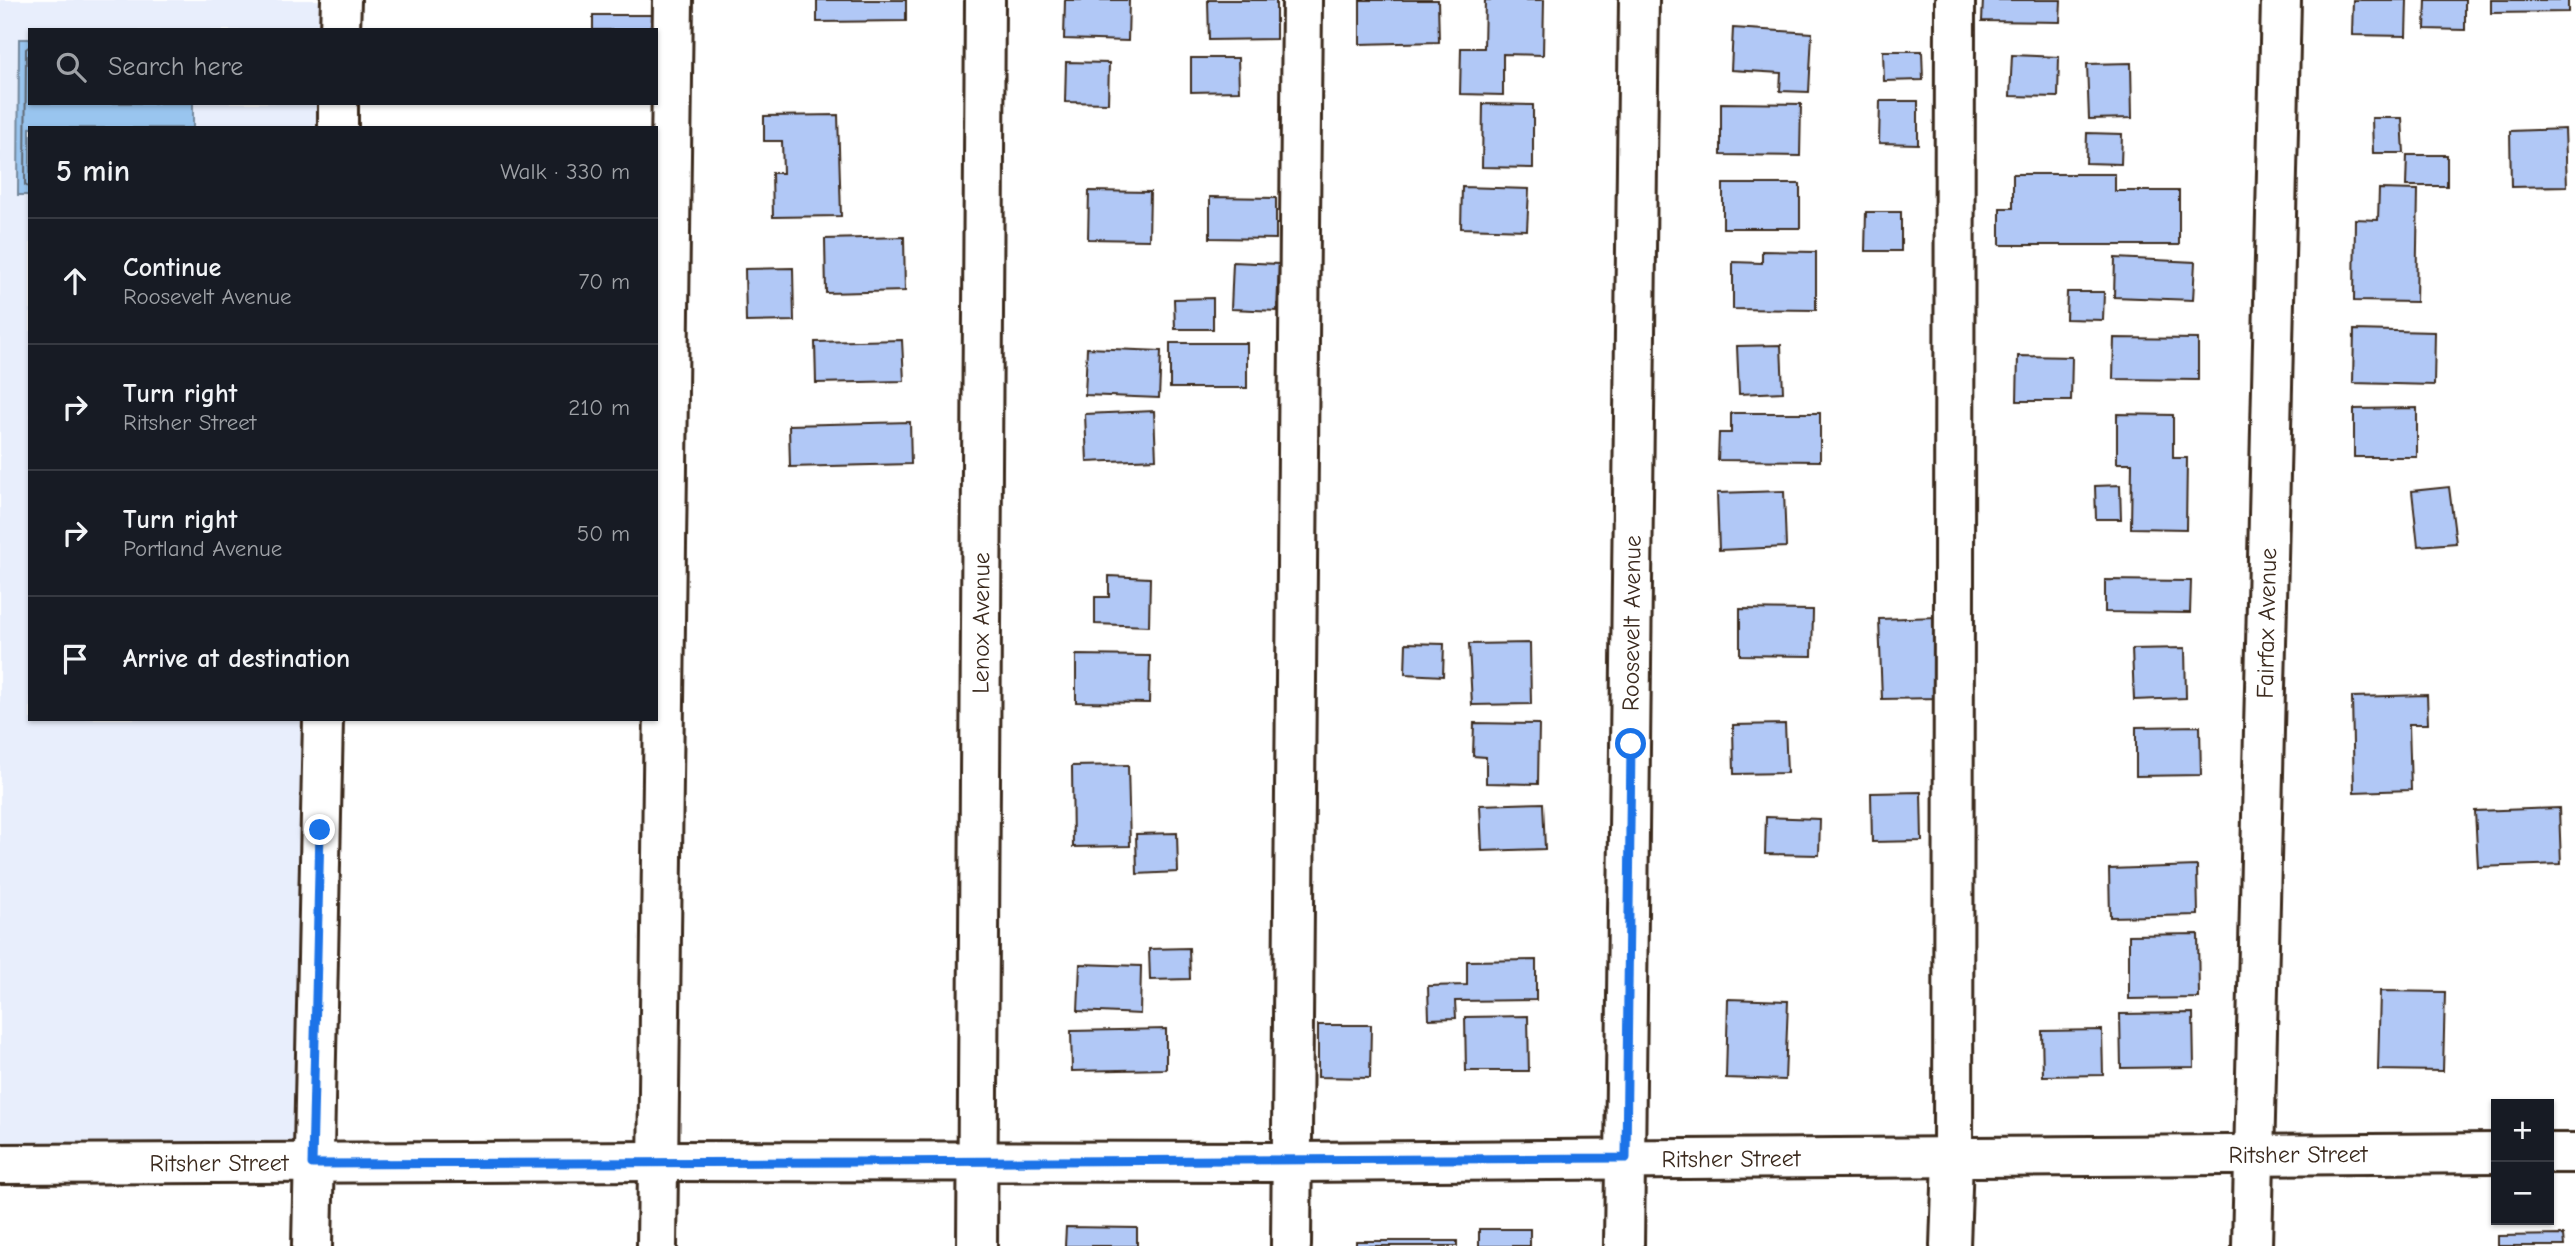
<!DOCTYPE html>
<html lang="en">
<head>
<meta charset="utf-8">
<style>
	:root { --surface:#171b24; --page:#242831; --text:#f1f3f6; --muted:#9ea1a6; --line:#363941 }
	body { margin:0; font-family:"Comic Neue",sans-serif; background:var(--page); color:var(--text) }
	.controls { position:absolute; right:21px; bottom:21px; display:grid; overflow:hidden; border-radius:0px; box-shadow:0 2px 5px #0004 }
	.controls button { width:63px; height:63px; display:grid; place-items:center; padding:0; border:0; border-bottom:2px solid var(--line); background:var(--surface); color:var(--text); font:35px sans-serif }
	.stop { position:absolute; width:21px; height:21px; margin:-16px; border:5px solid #1a73e8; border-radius:50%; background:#fff }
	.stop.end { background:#1a73e8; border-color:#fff; box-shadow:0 2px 7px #0008 }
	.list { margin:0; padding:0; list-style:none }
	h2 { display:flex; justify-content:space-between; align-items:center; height:91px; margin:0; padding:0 28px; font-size:30px }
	h2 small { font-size:23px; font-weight:400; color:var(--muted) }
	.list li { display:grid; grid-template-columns:46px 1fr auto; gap:21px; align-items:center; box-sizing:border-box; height:126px; padding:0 28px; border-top:2px solid var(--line) }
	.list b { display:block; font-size:26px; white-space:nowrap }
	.list p { margin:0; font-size:23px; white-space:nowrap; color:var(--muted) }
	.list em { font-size:23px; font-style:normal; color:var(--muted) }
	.icon { flex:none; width:38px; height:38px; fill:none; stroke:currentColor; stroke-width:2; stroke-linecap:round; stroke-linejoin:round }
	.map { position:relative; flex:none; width:2575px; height:1246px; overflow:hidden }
	.search { position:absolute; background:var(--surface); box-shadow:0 2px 5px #0004; left:28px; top:28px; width:630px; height:77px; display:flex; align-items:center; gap:18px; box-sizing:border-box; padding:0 24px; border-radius:0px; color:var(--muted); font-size:26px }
	.panel { position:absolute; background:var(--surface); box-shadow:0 2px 5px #0004; left:28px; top:126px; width:630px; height:595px; border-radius:0px }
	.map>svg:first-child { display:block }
	.built { fill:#e8eefc }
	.water { fill:#99c5ef; stroke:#73879b; stroke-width:2 }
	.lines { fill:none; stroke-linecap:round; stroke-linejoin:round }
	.shore { stroke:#616872; stroke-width:2 }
	.building { fill:#b1c8f6; stroke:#3b2a1e; stroke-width:2 }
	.minor-casing { stroke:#3b2a1e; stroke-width:44 }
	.minor { stroke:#fff; stroke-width:38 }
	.route { stroke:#1a73e8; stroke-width:9 }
	.labels { text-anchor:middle; stroke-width:5; stroke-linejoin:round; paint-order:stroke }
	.street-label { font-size:24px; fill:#3b2a1e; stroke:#fff }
</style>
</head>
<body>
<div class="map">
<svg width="2575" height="1246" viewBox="0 0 2575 1246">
	<rect width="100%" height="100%" fill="#fff"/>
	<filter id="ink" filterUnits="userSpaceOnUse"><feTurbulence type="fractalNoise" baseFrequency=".0143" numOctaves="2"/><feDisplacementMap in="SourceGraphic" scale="14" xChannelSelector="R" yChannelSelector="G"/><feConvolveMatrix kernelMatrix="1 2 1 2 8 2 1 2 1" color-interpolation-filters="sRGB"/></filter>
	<g filter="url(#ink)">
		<polygon class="built" points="0,0 341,0 340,30 30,30 30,103 338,103 338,128 30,128 30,719 323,719 312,1164 0,1164"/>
		<polygon class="water" points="19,39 30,39 30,103 193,103 193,128 30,128 30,195 18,195"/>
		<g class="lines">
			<polyline class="shore" points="30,46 26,49 25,185 30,188"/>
		</g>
		<g class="building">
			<polygon points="817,0 906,0 906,21 817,22"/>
			<polygon points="1065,0 1129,0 1128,41 1064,39"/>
			<polygon points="1208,0 1276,0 1276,39 1209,40"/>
			<polygon points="1360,0 1438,0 1439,42 1360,44"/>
			<polygon points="1485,0 1544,0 1543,55 1503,54 1503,95 1460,94 1461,48 1484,48"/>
			<polygon points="1983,0 2061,0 2060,22 1982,21"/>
			<polygon points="2353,0 2407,0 2406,36 2352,35"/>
			<polygon points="2426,0 2465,0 2465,30 2425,29"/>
			<polygon points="2491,0 2568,0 2568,12 2491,13"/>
			<rect x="593" y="15" width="62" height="15"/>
			<polygon points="1733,28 1812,33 1809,92 1780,91 1781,73 1731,70"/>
			<polygon points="1883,51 1922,51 1923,80 1884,81"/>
			<polygon points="2012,55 2059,57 2058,97 2010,96"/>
			<polygon points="1191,58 1238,58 1239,91 1191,92"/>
			<polygon points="1066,62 1109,63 1108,103 1065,102"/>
			<polygon points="2131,63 2132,118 2089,119 2087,64"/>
			<polygon points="1880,101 1918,101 1918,144 1879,143"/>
			<polygon points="1721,103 1801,104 1800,156 1721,155"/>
			<polygon points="1483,104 1533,105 1533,168 1482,167"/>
			<polygon points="838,115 841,216 773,217 772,173 783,173 782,141 764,141 764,116"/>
			<polygon points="2372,118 2402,118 2404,153 2373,153"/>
			<polygon points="2565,129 2567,186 2511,187 2510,131"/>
			<polygon points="2087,133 2122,134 2121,164 2086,163"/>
			<polygon points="2407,155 2447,155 2447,186 2406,186"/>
			<polygon points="2013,174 2115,174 2115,191 2179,191 2179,245 2000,245 2000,208 2013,208"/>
			<rect x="1723" y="184" width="77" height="44"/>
			<polygon points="1462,187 1529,189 1527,230 1461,228"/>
			<polygon points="2379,189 2418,190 2416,302 2354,301 2355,219 2378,220"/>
			<polygon points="1089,191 1150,192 1149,240 1088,239"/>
			<polygon points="1210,197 1276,198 1276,239 1210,238"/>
			<polygon points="1866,212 1901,212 1901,251 1865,251"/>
			<polygon points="904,237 905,291 826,293 825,239"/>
			<polygon points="1762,251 1816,252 1816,310 1733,309 1733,262 1762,263"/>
			<polygon points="2115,258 2195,262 2193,300 2114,297"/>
			<polygon points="1233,262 1279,264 1277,311 1231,309"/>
			<polygon points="793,268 794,321 746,322 745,269"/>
			<polygon points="2067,292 2104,292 2103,320 2066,319"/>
			<polygon points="1213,298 1213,329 1175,329 1174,299"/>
			<polygon points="2354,330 2435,332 2434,385 2353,383"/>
			<polygon points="2114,338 2198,339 2198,380 2113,379"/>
			<polygon points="902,340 904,381 816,383 815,342"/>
			<rect x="1170" y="343" width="77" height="45"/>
			<polygon points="1781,345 1783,392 1739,394 1737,346"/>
			<polygon points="1087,348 1161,351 1159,398 1085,395"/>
			<polygon points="2018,356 2072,357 2071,401 2017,401"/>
			<polygon points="2417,408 2417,457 2354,457 2354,409"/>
			<polygon points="1154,411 1156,459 1087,462 1085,414"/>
			<polygon points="1731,413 1820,413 1820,461 1718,460 1719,433 1731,433"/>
			<polygon points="2117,414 2173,415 2173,458 2187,458 2186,529 2131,528 2132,463 2117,463"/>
			<polygon points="910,422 911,464 790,467 789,425"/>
			<polygon points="2120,485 2121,519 2096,519 2095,486"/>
			<polygon points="2449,487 2456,543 2418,546 2412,491"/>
			<polygon points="1784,491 1786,547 1719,550 1717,493"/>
			<polygon points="1109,576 1150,578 1149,626 1095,624 1095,597 1109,597"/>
			<polygon points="2105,580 2191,581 2190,613 2105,612"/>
			<polygon points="1740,609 1813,610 1812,656 1740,655"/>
			<polygon points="1937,617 1939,698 1882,699 1879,619"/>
			<polygon points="1406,643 1444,644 1443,676 1405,674"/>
			<polygon points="1530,643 1531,704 1472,705 1469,644"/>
			<polygon points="2185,648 2186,698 2134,700 2132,649"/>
			<polygon points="1076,655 1150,656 1149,703 1076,702"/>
			<polygon points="2427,695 2428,724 2409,724 2411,790 2354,792 2352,697"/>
			<polygon points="1474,723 1539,724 1538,784 1486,783 1486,757 1473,756"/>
			<polygon points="1785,724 1787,773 1734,774 1733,725"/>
			<polygon points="2200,726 2201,775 2136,776 2136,727"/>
			<polygon points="1128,765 1130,846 1073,847 1072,766"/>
			<polygon points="1921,792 1922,841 1872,842 1871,793"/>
			<polygon points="1543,803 1545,849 1482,851 1480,805"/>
			<polygon points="2559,808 2561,864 2478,867 2475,811"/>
			<polygon points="1766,817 1820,819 1819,855 1765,854"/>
			<polygon points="1177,833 1178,872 1137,874 1136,834"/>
			<polygon points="2197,866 2198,915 2110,917 2109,869"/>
			<polygon points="2198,934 2199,998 2129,999 2129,935"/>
			<polygon points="1189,948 1190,979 1150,980 1149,949"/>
			<polygon points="1536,960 1536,1000 1455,1001 1456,1018 1429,1019 1428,986 1467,985 1467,961"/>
			<polygon points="1080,964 1141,966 1140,1014 1078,1011"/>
			<polygon points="2380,991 2445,992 2443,1071 2378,1070"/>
			<polygon points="1728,999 1788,1001 1785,1080 1726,1078"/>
			<polygon points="2193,1013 2194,1067 2121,1068 2120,1014"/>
			<polygon points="1528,1016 1529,1071 1466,1071 1465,1017"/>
			<polygon points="1318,1025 1371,1025 1370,1078 1318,1077"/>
			<polygon points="1166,1029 1166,1069 1072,1071 1071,1031"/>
			<polygon points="2102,1030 2103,1075 2043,1076 2042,1031"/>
			<polygon points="1066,1227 1137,1228 1137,1246 1065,1246"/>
			<rect x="1479" y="1229" width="51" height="17"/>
			<polygon points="2563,1235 2564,1246 2498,1246 2498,1236"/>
			<rect x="1356" y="1241" width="101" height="5"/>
		</g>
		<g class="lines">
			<g class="minor-casing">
				<g id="minor">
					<polyline points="340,30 341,0"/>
					<polyline points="338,128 338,103"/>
					<polyline points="2549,1153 2575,1153"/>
					<path id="s1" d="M0,1164L658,1161L1293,1162L2496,1153"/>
					<polyline points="312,1246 323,719"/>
					<polyline points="657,1246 673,0"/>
					<path id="s2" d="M977,1246L985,0"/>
					<polyline points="1291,1246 1302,0"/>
					<path id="s3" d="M1624,1246L1639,0"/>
					<polyline points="1950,1246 1953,1158 1955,0"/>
					<path id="s4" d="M2252,1246L2281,0"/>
				</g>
			</g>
			<use href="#minor" class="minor"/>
		</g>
	</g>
	<g class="lines" filter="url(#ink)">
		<path class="route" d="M320,830L312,1164C750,1161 1188,1163 1626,1158L1631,744"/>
	</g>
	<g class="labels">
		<g class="street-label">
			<text dy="8" stroke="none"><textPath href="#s2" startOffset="623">Lenox Avenue</textPath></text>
			<text dy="8" stroke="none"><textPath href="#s3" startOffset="623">Roosevelt Avenue</textPath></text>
			<text dy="8" stroke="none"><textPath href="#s4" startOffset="623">Fairfax Avenue</textPath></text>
			<text dy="8" stroke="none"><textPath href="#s1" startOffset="2298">Ritsher Street</textPath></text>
			<text dy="8" stroke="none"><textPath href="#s1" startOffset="1731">Ritsher Street</textPath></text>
			<text dy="8" stroke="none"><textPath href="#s1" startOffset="219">Ritsher Street</textPath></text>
		</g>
	</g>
</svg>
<div class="controls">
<button>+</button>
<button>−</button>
</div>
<div class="stop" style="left:1631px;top:744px"></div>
<div class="stop end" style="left:320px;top:830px"></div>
<div class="search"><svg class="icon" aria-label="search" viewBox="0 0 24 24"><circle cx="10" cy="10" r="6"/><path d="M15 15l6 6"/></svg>Search here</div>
<section class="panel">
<h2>5 min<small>Walk · 330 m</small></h2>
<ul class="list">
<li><svg class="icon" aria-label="ahead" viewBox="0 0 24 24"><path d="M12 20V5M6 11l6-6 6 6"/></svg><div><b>Continue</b><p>Roosevelt Avenue</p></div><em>70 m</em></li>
<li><svg class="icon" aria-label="right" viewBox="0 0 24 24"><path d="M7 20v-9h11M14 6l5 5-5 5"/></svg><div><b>Turn right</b><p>Ritsher Street</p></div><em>210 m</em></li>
<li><svg class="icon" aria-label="right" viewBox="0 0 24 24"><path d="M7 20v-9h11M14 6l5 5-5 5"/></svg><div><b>Turn right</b><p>Portland Avenue</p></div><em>50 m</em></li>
<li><svg class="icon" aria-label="arrive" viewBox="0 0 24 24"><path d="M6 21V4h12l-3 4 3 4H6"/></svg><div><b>Arrive at destination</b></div></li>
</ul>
</section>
</div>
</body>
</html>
